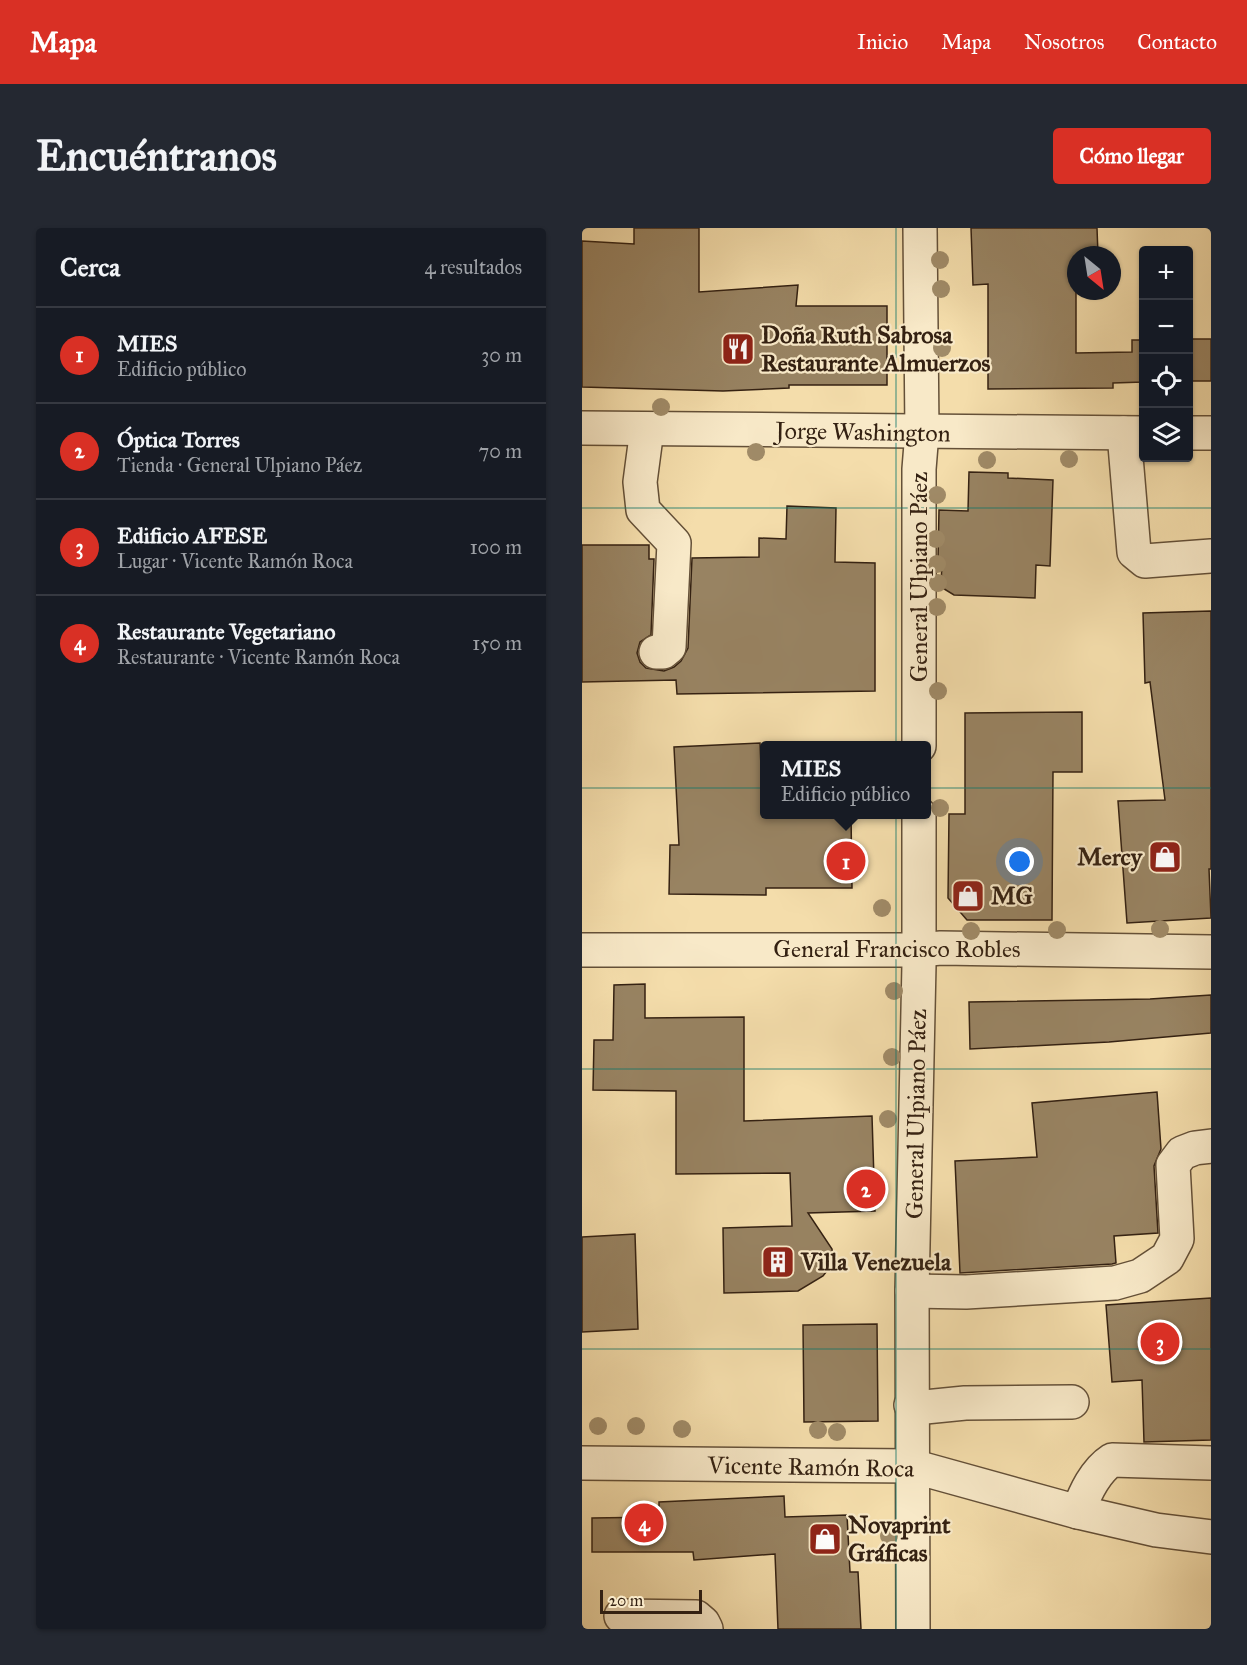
<!DOCTYPE html>
<html lang="es">
<head>
<meta charset="utf-8">
<style>
	:root { --surface:#171b24; --page:#242831; --text:#f1f3f6; --muted:#9ea1a6; --line:#363941; --accent:#d93025 }
	body { margin:0; font-family:"IM FELL Great Primer",serif; background:var(--page); color:var(--text) }
	.controls { position:absolute; right:18px; top:18px; display:grid; overflow:hidden; border-radius:6px; box-shadow:0 2px 4px #0004 }
	.controls button { width:54px; height:54px; display:grid; place-items:center; padding:0; border:0; border-bottom:2px solid var(--line); background:var(--surface); color:var(--text); font:30px sans-serif }
	.compass { position:absolute; left:485px; top:18px; width:54px; height:54px; border-radius:50%; background:var(--surface); box-shadow:0 2px 4px #0004; rotate:150deg }
	.scale { position:absolute; left:18px; bottom:15px; width:102px; box-sizing:border-box; padding-left:6px; border:3px solid #342112; border-top:0; font-size:16px; line-height:21px; white-space:nowrap; color:#342112; -webkit-text-stroke:4px #f8e9c8; paint-order:stroke }
	.you { position:absolute; left:438px; top:634px; width:21px; height:21px; margin:-15px; border:4px solid #fff; border-radius:50%; background:#1a73e8; box-shadow:0 0 0 9px #1a73e833 }
	.badge { display:grid; place-items:center; width:39px; height:39px; border-radius:50%; background:var(--accent); color:#fff; font-size:20px; font-weight:700 }
	.pin { position:absolute; translate:-50% -50%; border:3px solid #fff; box-shadow:0 2px 6px #0006 }
	.popup { position:absolute; left:178px; top:513px; width:171px; height:78px; box-sizing:border-box; display:grid; place-content:center; border-radius:6px; background:var(--surface); filter:drop-shadow(0 2px 4px #0005); font-size:20px; white-space:nowrap; color:var(--muted) }
	.popup b { font-size:22px; color:var(--text) }
	.popup::after { content:''; position:absolute; left:50%; top:100%; margin-left:-12px; border:12px solid transparent; border-top-color:var(--surface) }
	.list { margin:0; padding:0; list-style:none }
	h2 { display:flex; justify-content:space-between; align-items:center; height:78px; margin:0; padding:0 24px; font-size:26px }
	h2 small { font-size:20px; font-weight:400; color:var(--muted) }
	.list li { display:grid; grid-template-columns:39px 1fr auto; gap:18px; align-items:center; box-sizing:border-box; height:96px; padding:0 24px; border-top:2px solid var(--line) }
	.list b { display:block; font-size:22px; white-space:nowrap }
	.list p { margin:0; font-size:20px; white-space:nowrap; color:var(--muted) }
	.list em { font-size:20px; font-style:normal; color:var(--muted) }
	.icon { flex:none; width:33px; height:33px; fill:none; stroke:currentColor; stroke-width:2; stroke-linecap:round; stroke-linejoin:round }
	.map { position:relative; flex:none; width:629px; height:1401px; overflow:hidden; border-radius:6px }
	header { display:flex; align-items:center; gap:36px; box-sizing:border-box; height:84px; padding:0 30px; background:var(--accent); color:#fff }
	header strong { font-size:28px }
	nav { display:flex; gap:33px; margin-inline-start:auto; font-size:21px }
	.intro { display:flex; align-items:center; justify-content:space-between; box-sizing:border-box; height:144px; padding:0 36px }
	h1 { margin:0; font-size:42px }
	.button { padding:15px 27px; border-radius:6px; background:var(--accent); color:#fff; font-size:21px; font-weight:700 }
	main { display:flex; gap:36px; padding:0 36px }
	aside { flex:1; background:var(--surface); border-radius:6px; box-shadow:0 2px 4px #0004 }
	.map>svg:first-child { display:block }
	.building { fill:#988362; stroke:#342112; stroke-width:1.5 }
	.lines { fill:none; stroke-linecap:round; stroke-linejoin:round }
	.minor-casing { stroke:#645038; stroke-width:36 }
	.minor { stroke:#f8e9c8; stroke-width:33 }
	.tree { fill:#a08b68 }
	.grid { fill:none; stroke:#0f766e; stroke-width:1.5; stroke-opacity:0.55 }
	.labels { text-anchor:middle; stroke-width:4.5; stroke-linejoin:round; paint-order:stroke }
	.poi-label { font-size:24px; font-weight:bold; fill:#342112; stroke:#f8e9c8; text-anchor:start }
	.street-label { font-size:24px; fill:#342112; stroke:#f8e9c8 }
</style>
</head>
<body>
<header>
<strong>Mapa</strong>
<nav><a>Inicio</a><a>Mapa</a><a>Nosotros</a><a>Contacto</a></nav>
</header>
<div class="intro"><h1>Encuéntranos</h1><a class="button">Cómo llegar</a></div>
<main>
<aside>
<h2>Cerca<small>4 resultados</small></h2>
<ul class="list">
<li><span class="badge">1</span><div><b>MIES</b><p>Edificio público</p></div><em>30 m</em></li>
<li><span class="badge">2</span><div><b>Óptica Torres</b><p>Tienda · General Ulpiano Páez</p></div><em>70 m</em></li>
<li><span class="badge">3</span><div><b>Edificio AFESE</b><p>Lugar · Vicente Ramón Roca</p></div><em>100 m</em></li>
<li><span class="badge">4</span><div><b>Restaurante Vegetariano</b><p>Restaurante · Vicente Ramón Roca</p></div><em>150 m</em></li>
</ul>
</aside>
<div class="map">
<svg width="629" height="1401" viewBox="0 0 629 1401">
	<rect width="100%" height="100%" fill="#f4ddab"/>
	<filter id="stains"><feTurbulence type="fractalNoise" baseFrequency=".00333" numOctaves="4"/><feColorMatrix values="0 0 0 0 .2 0 0 0 0 .09 0 0 0 0 .02 0 0 0 .5 -.17"/></filter>
	<radialGradient id="worn" r=".72"><stop offset=".6" stop-color="#630" stop-opacity="0"/><stop offset="1" stop-color="#630" stop-opacity=".3"/></radialGradient>
	<g class="building">
		<polygon points="52,0 117,0 117,64 216,57 214,78 305,78 305,157 207,157 207,160 141,163 0,159 0,13 52,16"/>
		<polygon points="389,0 515,0 516,27 494,27 494,125 550,124 550,112 561,112 561,154 531,155 531,160 406,161 406,56 391,57"/>
		<rect x="606" y="111" width="23" height="42"/>
		<polygon points="387,244 426,245 426,250 471,252 468,338 454,337 453,370 372,367 359,359 360,332 356,332 357,282 386,283"/>
		<polygon points="205,278 254,280 253,334 293,335 293,463 95,466 94,452 0,454 0,317 67,317 67,331 72,331 69,407 58,414 55,425 58,434 64,440 82,443 92,439 99,433 106,420 110,330 177,329 177,310 204,311"/>
		<polygon points="629,383 629,641 627,641 629,690 545,695 536,573 583,572 568,454 563,455 561,385"/>
		<polygon points="500,484 500,544 471,544 470,692 385,692 366,670 367,586 383,586 383,485"/>
		<polygon points="178,515 181,586 269,586 270,660 184,660 184,667 87,666 88,617 97,617 92,519"/>
		<polygon points="63,756 63,790 162,789 162,893 290,888 293,983 226,985 250,1021 251,1029 248,1039 241,1048 216,1063 142,1065 141,1000 210,998 208,945 94,946 94,863 11,862 12,812 31,812 32,757"/>
		<polygon points="629,767 629,805 527,814 388,821 387,774 568,771"/>
		<polygon points="575,864 579,921 572,938 576,1005 532,1008 534,1035 530,1036 378,1045 373,933 455,929 450,875"/>
		<polygon points="53,1006 56,1101 0,1104 0,1009"/>
		<polygon points="629,1070 629,1212 562,1214 560,1152 530,1154 524,1077"/>
		<polygon points="295,1096 296,1193 222,1194 221,1097"/>
		<polygon points="202,1268 203,1289 265,1287 268,1344 276,1344 279,1401 196,1401 193,1326 112,1332 111,1324 10,1324 10,1290 77,1289 77,1274"/>
	</g>
	<g class="lines">
		<g class="minor-casing">
			<g id="minor">
				<polyline points="0,200 562,205"/>
				<polyline points="65,201 58,254 61,282 92,315 87,419 81,424 74,424"/>
				<polyline points="542,205 552,324 563,333 629,328"/>
				<polyline points="606,205 629,205"/>
				<polyline points="337,518 337,241 340,204 338,0"/>
				<polyline points="0,722 336,722 359,720 629,724"/>
				<polyline points="330,1063 384,1064 533,1055 558,1048 585,1030 595,1011 591,937 600,925 613,920 629,918"/>
				<polyline points="329,1177 343,1179 383,1175 490,1174"/>
				<polyline points="0,1235 330,1238 496,1284 574,1302 629,1309"/>
				<path d="M496,1284C503,1265 513,1243 530,1232L629,1235"/>
				<polyline points="39,1388 114,1389 121,1395 124,1401"/>
				<polyline points="331,1401 330,1063 337,736 337,586"/>
			</g>
		</g>
		<use href="#minor" class="minor"/>
	</g>
	<g class="tree">
		<circle cx="358" cy="32" r="9"/>
		<circle cx="359" cy="61" r="9"/>
		<circle cx="360" cy="120" r="9"/>
		<circle cx="79" cy="179" r="9"/>
		<circle cx="174" cy="224" r="9"/>
		<circle cx="487" cy="231" r="9"/>
		<circle cx="405" cy="232" r="9"/>
		<circle cx="355" cy="267" r="9"/>
		<circle cx="354" cy="311" r="9"/>
		<circle cx="355" cy="336" r="9"/>
		<circle cx="356" cy="355" r="9"/>
		<circle cx="355" cy="379" r="9"/>
		<circle cx="356" cy="463" r="9"/>
		<circle cx="358" cy="580" r="9"/>
		<circle cx="300" cy="680" r="9"/>
		<circle cx="578" cy="701" r="9"/>
		<circle cx="475" cy="702" r="9"/>
		<circle cx="389" cy="703" r="9"/>
		<circle cx="312" cy="763" r="9"/>
		<circle cx="310" cy="829" r="9"/>
		<circle cx="306" cy="891" r="9"/>
		<circle cx="16" cy="1198" r="9"/>
		<circle cx="54" cy="1198" r="9"/>
		<circle cx="100" cy="1201" r="9"/>
		<circle cx="236" cy="1202" r="9"/>
		<circle cx="255" cy="1204" r="9"/>
		<circle cx="307" cy="1308" r="9"/>
	</g>
	<path class="grid" d="M314,0V1401M0,280H629M0,560H629M0,841H629M0,1121H629"/>
	<defs>
		<g id="restaurant-square" transform="scale(1.725)"><rect x="-9" y="-9" width="18" height="18" rx="4" fill="#8f2418" stroke="#f8e9c8"/><path d="M-5-6h1v4h1v-4h1v4h1v-4h1v5L-1.5 .5V6h-2V.5L-5-1ZM5-6V6H3V1.5H1.5Q1.5-4 5-6Z" fill="#fff"/></g>
		<g id="shop-square" transform="scale(1.725)"><rect x="-9" y="-9" width="18" height="18" rx="4" fill="#8f2418" stroke="#f8e9c8"/><path d="M-5-2.5h2.3a2.7 3.5 0 0 1 5.4 0H5L5.5 6h-11ZM-1.5-2.5h3a1.5 2.3 0 0 0-3 0Z" fill="#fff"/></g>
		<g id="building-square" transform="scale(1.725)"><rect x="-9" y="-9" width="18" height="18" rx="4" fill="#8f2418" stroke="#f8e9c8"/><path d="M-4-6H4V6H1V3H-1V6H-4ZM-2.5-4.3h1.7v1.8h-1.7ZM.8-4.3h1.7v1.8H.8ZM-2.5-1h1.7V.8h-1.7ZM.8-1h1.7V.8H.8Z" fill="#fff"/></g>
	</defs>
	<g fill-rule="evenodd">
		<use href="#restaurant-square" x="156" y="121"/>
		<use href="#shop-square" x="583" y="629"/>
		<use href="#shop-square" x="386" y="668"/>
		<use href="#building-square" x="196" y="1034"/>
		<use href="#shop-square" x="243" y="1311"/>
	</g>
	<g class="labels">
		<g class="poi-label">
			<text x="179" y="115">Doña Ruth Sabrosa<tspan x="179" dy="28">Restaurante Almuerzos</tspan></text>
			<text x="560" y="637" text-anchor="end">Mercy</text>
			<text x="409" y="676">MG</text>
			<text x="219" y="1042">Villa Venezuela</text>
			<text x="266" y="1305">Novaprint<tspan x="266" dy="28">Gráficas</tspan></text>
		</g>
		<g class="street-label">
			<text transform="translate(281 204) rotate(1)" y="8">Jorge Washington</text>
			<text transform="translate(337 349) rotate(-90)" y="8">General Ulpiano Páez</text>
			<text x="315" y="729">General Francisco Robles</text>
			<text transform="translate(334 886) rotate(-89)" y="8">General Ulpiano Páez</text>
			<text transform="translate(229 1239) rotate(1)" y="8">Vicente Ramón Roca</text>
		</g>
	</g>
	<rect width="100%" height="100%" filter="url(#stains)"/>
	<rect width="100%" height="100%" fill="url(#worn)"/>
</svg>
<div class="controls">
<button>+</button>
<button>−</button>
<button><svg class="icon" aria-label="locate" viewBox="0 0 24 24"><circle cx="12" cy="12" r="6"/><path d="M12 2v4M12 18v4M2 12h4M18 12h4"/></svg></button>
<button><svg class="icon" aria-label="layers" viewBox="0 0 24 24"><path d="M12 4l9 5-9 5-9-5zM3 14l9 5 9-5"/></svg></button>
</div>
<svg class="compass" viewBox="-18 -18 36 36"><path d="M0-13l5 13h-10z" fill="#e53935"/><path d="M0 13l5-13h-10z" fill="#9ea1a6"/></svg>
<div class="scale">20 m</div>
<div class="you"></div>
<div class="pin badge" style="left:264px;top:633px">1</div>
<div class="popup"><b>MIES</b>Edificio público</div>
<div class="pin badge" style="left:284px;top:961px">2</div>
<div class="pin badge" style="left:578px;top:1114px">3</div>
<div class="pin badge" style="left:62px;top:1295px">4</div>
</div>
</main>
</body>
</html>
